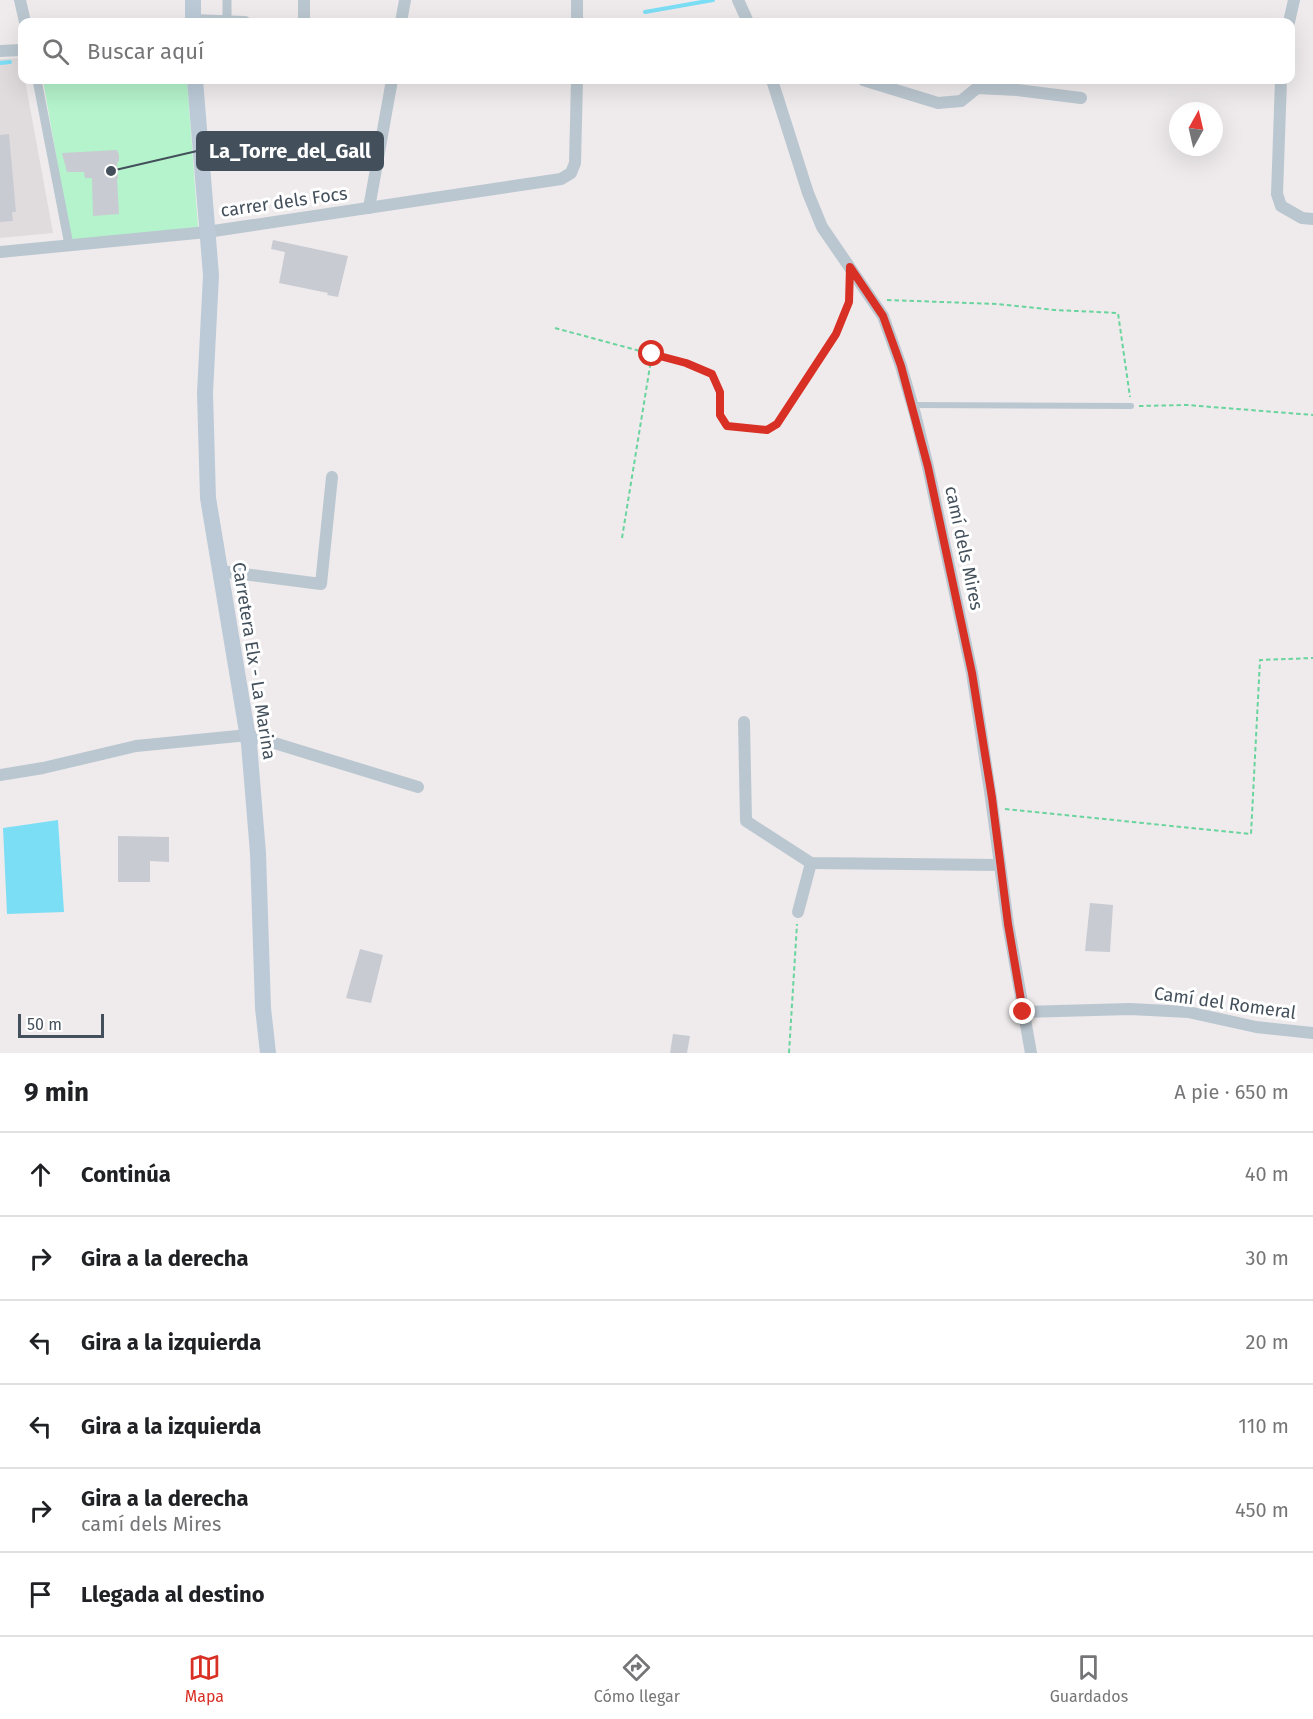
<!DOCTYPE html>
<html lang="es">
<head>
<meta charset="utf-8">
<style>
	:root { --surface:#fff; --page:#f6f6f6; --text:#202124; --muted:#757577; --line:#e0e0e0; --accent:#d93025 }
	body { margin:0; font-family:"Fira Sans",sans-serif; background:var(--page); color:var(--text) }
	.compass { position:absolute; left:1169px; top:102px; width:54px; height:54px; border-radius:50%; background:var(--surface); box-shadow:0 6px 24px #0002; rotate:8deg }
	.scale { position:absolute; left:18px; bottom:15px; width:86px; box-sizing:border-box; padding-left:6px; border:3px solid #43505b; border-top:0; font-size:16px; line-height:21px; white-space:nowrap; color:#43505b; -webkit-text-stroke:4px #fff; paint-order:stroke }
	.stop { position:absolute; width:18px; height:18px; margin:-14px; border:4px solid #d93025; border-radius:50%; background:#fff }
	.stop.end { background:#d93025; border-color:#fff; box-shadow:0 2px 6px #0008 }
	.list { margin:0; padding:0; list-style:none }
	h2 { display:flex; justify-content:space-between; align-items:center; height:78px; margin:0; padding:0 24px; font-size:26px }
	h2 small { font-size:20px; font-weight:400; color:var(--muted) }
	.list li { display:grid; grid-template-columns:39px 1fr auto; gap:18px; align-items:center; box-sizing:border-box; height:84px; padding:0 24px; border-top:2px solid var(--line) }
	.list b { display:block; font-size:22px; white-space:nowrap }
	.list p { margin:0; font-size:20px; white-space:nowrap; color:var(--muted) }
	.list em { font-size:20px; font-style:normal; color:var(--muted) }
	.icon { flex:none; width:33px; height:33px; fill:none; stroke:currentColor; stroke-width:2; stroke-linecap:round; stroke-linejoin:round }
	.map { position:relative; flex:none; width:1313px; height:1053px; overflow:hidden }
	.search { position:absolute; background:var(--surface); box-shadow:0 6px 24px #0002; left:18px; right:18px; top:18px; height:66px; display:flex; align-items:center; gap:15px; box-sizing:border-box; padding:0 21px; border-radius:12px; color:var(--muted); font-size:22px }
	.sheet { height:582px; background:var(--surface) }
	nav { display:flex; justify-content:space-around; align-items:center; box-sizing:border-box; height:84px; border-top:2px solid var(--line); background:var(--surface); font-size:16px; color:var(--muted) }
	nav a { display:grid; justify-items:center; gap:3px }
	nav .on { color:var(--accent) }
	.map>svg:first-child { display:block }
	.education { fill:#e0dcde }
	.green { fill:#b4f3cb }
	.water { fill:#7cdef5 }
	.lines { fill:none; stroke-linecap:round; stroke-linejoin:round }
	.stream { stroke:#7cdef5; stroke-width:4 }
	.building { fill:#c8cbd2 }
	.path { stroke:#69d49d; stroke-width:2; stroke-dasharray:4.5 3; stroke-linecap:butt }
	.service { stroke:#bbc7d0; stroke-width:6 }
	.pedestrian { stroke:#bbc7d0; stroke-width:9 }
	.minor { stroke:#bbc7d0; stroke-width:12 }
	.secondary { stroke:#bccad8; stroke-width:16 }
	.route { stroke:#d93025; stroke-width:8 }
	.labels { text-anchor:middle; stroke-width:6; stroke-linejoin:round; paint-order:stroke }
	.street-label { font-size:18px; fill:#43505b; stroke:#fff }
	.leader { fill:none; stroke:#43505b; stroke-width:2 }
	.callout-dot { fill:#43505b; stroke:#fff; stroke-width:2 }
	.callout { fill:#43505b; stroke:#43505b; stroke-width:2 }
	.callout-label { font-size:20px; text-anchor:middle; font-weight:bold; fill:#fff }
</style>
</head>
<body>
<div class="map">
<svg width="1313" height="1053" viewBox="0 0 1313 1053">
	<rect width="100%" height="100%" fill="#efebec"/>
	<polygon class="education" points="21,58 22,80 25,80 53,233 0,238 0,59"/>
	<polygon class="green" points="43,80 187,80 198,227 71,241"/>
	<polygon class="water" points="58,820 64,912 7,914 3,828"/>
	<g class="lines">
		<g class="stream">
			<polyline points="645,12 713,0"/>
			<polyline points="0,63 10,62"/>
		</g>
	</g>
	<g class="building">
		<polygon points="9,134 16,212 12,212 13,221 0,222 0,135"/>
		<polygon points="117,150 119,155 119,161 117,163 118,179 117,179 119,214 93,216 92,178 85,178 84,172 67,172 62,153"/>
		<polygon points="273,240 348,256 338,297 327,295 328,293 279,283 285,252 271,249"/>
		<polygon points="118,836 169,837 169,862 150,861 150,882 118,882"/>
		<polygon points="1090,903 1113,905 1110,952 1085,951"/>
		<polygon points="360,949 383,955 371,1003 346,998"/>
		<polygon points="673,1034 690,1036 687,1053 670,1053"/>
	</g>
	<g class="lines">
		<g class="path">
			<polyline points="887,300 997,304 1055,310 1118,313 1130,397"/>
			<polyline points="555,328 677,361"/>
			<polyline points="1139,406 1187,405 1313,415"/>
			<polyline points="622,538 652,354"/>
			<polyline points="1005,809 1251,834 1260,660 1313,658"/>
			<polyline points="789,1053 797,924"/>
		</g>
		<g class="service">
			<polyline points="686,363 712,374 719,392 720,415 727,426 767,430 777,424 836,334 849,302 850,270"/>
			<polyline points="913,405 1131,406"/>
		</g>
		<g class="pedestrian">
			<polyline points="227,22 227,0"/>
			<polyline points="37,80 69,245"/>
		</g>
		<g class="minor">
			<polyline points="20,0 25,22"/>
			<polyline points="738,0 748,22"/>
			<polyline points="193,20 245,22"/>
			<polyline points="304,22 304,0"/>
			<polyline points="401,22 405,0"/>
			<polyline points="577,22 577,0"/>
			<polyline points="1289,22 1294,0"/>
			<polyline points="0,51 22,50"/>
			<polyline points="772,80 808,193 822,227 883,316 901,366 915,414 928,467 972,673 991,798 1008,924 1031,1053"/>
			<polyline points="863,80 938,103 961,101 977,88 1017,90 1081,98"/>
			<polyline points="1281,80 1277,194 1281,206 1302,218 1313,219"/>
			<polyline points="369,208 392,80"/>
			<polyline points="0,252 207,232 561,179 571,173 575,163 577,80"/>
			<polyline points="220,571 321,584 332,477"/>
			<polyline points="744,722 746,821 811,863 1000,865"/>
			<polyline points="0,775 43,768 136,746 248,735 418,787"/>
			<polyline points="798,912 811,863"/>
			<polyline points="1023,1012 1130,1009 1188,1012 1256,1027 1313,1033"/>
		</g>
		<g class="secondary">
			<polyline points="193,0 193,22"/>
			<polyline points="195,80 211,275 205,393 208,498 249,744 258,853 263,1008 268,1053"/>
		</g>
	</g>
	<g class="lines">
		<polyline class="route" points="652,354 686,363 712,374 720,392 720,415 727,426 767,430 777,424 836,334 849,302 850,267 883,316 901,366 928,467 972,673 992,798 1008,924 1023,1012"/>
	</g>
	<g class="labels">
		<g class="street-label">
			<text transform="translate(284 202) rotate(-8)" y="6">carrer dels Focs</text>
			<text transform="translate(964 548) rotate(78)" y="6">camí dels Mires</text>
			<text transform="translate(254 661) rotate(81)" y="6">Carretera Elx - La Marina</text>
			<text transform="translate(1225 1003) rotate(8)" y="6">Camí del Romeral</text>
		</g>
	</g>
	<path class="leader" d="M111 171L197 151"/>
	<circle class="callout-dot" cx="111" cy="171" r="6"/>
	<rect class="callout" x="197" y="132" width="186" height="38" rx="6"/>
	<g class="callout-label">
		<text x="290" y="158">La_Torre_del_Gall</text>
	</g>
</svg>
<svg class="compass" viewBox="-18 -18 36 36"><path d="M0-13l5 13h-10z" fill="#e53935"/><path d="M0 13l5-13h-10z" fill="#757577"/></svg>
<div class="scale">50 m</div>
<div class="stop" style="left:652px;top:354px"></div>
<div class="stop end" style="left:1023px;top:1012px"></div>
<div class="search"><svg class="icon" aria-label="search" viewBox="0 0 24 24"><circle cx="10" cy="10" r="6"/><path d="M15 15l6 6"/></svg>Buscar aquí</div>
</div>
<section class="sheet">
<h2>9 min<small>A pie · 650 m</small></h2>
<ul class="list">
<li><svg class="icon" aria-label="ahead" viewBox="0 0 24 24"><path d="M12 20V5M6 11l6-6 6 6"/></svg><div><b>Continúa</b></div><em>40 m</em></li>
<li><svg class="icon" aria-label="right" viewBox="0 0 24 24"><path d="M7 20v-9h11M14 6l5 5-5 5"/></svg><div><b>Gira a la derecha</b></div><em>30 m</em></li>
<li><svg class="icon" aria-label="left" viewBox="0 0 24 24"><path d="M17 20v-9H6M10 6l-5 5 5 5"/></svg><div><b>Gira a la izquierda</b></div><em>20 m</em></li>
<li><svg class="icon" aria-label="left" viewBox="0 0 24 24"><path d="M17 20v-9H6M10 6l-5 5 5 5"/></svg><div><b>Gira a la izquierda</b></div><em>110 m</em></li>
<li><svg class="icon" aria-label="right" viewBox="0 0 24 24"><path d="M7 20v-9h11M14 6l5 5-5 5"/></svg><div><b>Gira a la derecha</b><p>camí dels Mires</p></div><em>450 m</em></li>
<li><svg class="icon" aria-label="arrive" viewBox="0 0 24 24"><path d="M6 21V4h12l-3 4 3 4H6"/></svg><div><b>Llegada al destino</b></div></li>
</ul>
</section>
<nav>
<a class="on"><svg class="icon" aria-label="map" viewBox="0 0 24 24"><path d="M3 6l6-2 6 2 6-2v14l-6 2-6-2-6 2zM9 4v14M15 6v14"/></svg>Mapa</a>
<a><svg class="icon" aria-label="directions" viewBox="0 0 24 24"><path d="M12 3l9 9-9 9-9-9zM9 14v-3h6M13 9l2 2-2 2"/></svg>Cómo llegar</a>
<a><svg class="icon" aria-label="saved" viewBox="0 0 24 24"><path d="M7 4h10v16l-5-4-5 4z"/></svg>Guardados</a>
</nav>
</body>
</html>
